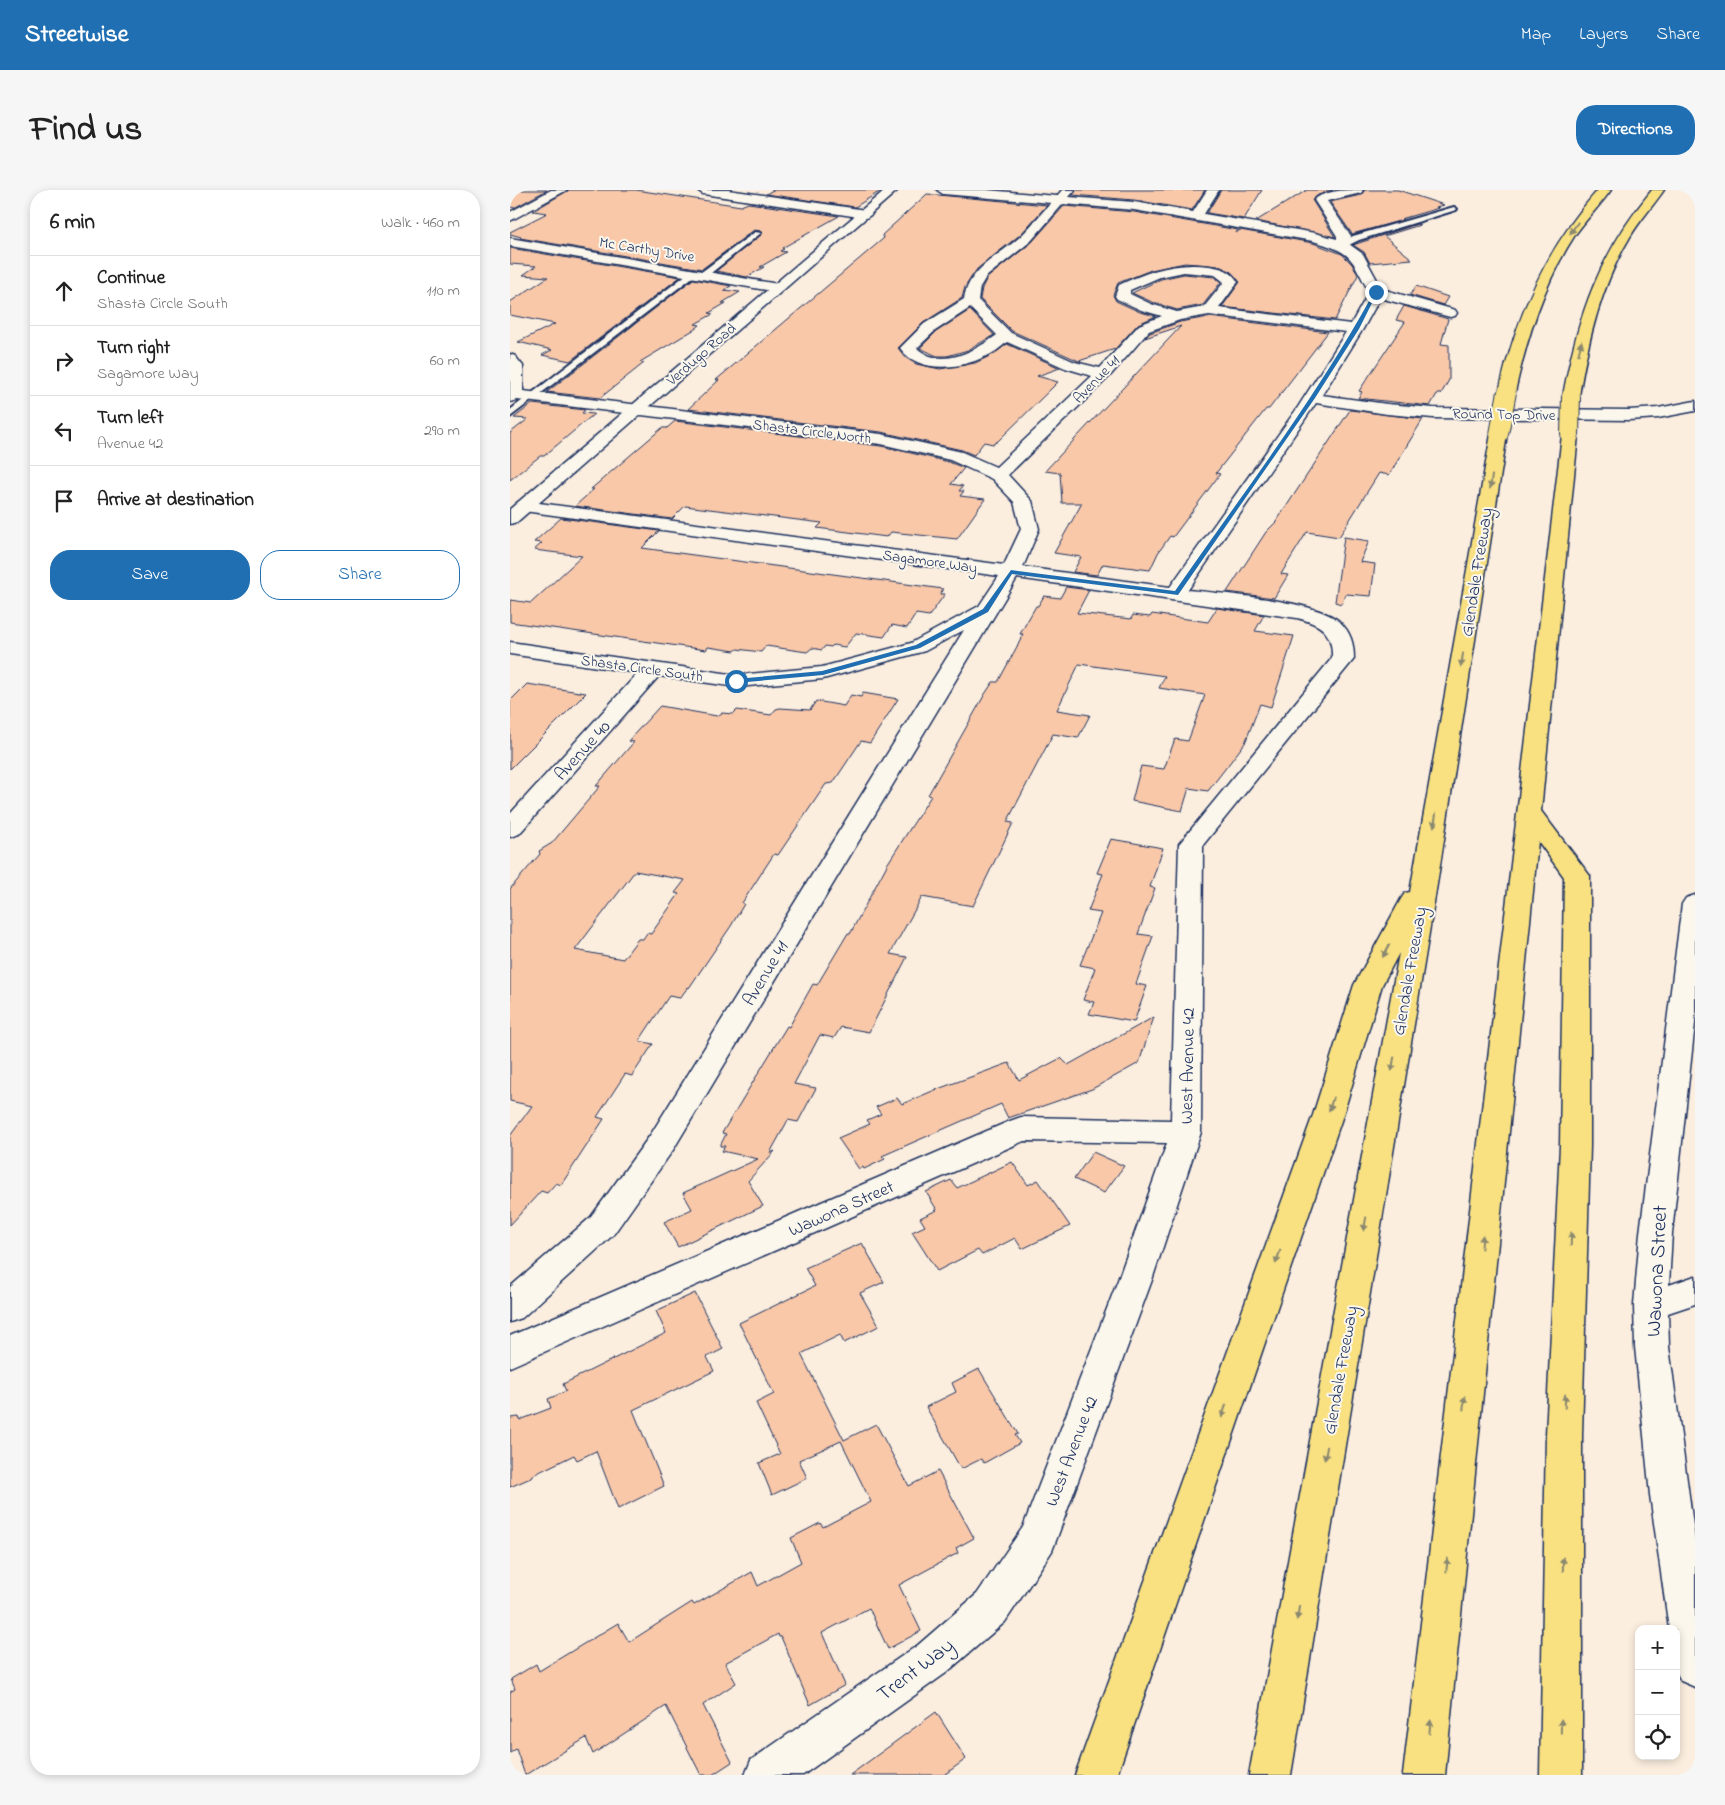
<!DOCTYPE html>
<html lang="en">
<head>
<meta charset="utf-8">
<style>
	:root { --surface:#fff; --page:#f6f6f6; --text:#222; --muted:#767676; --line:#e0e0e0; --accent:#1f6fb2 }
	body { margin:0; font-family:"Indie Flower",sans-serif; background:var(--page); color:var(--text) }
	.controls { position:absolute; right:15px; bottom:15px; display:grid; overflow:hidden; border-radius:10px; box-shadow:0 2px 8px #0003 }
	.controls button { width:45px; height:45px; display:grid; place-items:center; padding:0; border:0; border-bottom:1px solid var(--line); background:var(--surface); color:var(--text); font:25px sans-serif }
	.stop { position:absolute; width:15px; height:15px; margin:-11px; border:4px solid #1f6fb2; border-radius:50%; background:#fff }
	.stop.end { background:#1f6fb2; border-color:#fff; box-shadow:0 1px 5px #0008 }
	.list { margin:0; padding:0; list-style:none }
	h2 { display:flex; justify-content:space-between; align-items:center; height:65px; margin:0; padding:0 20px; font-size:21px }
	h2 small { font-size:16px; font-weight:400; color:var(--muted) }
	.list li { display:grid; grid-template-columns:32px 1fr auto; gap:15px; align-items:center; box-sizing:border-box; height:70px; padding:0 20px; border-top:1px solid var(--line) }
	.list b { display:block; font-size:19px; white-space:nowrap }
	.list p { margin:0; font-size:16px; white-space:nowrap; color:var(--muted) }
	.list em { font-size:16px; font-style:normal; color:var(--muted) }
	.actions { display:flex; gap:10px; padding:15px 20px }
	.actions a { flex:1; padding:11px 0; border:1px solid var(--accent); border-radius:20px; text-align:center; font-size:18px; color:var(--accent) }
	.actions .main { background:var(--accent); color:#fff }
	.icon { flex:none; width:28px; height:28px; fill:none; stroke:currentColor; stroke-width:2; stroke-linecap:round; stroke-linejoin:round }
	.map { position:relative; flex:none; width:1185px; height:1585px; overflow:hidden; border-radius:20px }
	header { display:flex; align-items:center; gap:30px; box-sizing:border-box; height:70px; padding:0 25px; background:var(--accent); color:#fff }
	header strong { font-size:24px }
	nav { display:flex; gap:28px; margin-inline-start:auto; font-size:18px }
	.intro { display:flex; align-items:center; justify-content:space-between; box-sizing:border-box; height:120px; padding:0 30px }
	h1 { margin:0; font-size:35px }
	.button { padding:12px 22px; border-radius:20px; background:var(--accent); color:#fff; font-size:18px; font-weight:700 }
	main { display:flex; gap:30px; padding:0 30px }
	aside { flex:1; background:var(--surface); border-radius:20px; box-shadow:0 2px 8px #0003 }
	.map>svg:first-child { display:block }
	.building { fill:#f9c8a9; stroke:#1b2f5e; fill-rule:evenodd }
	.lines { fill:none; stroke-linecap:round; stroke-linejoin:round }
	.lane-casing { stroke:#1b2f5e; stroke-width:4 }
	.street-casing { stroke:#1b2f5e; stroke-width:3 }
	.secondary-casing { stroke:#1b2f5e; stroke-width:3 }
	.highway-casing { stroke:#1b2f5e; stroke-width:3 }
	.lane { fill:#fbf7ec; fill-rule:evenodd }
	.street { fill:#fbf7ec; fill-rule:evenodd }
	.secondary { fill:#fbf7ec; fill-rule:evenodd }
	.highway { fill:#f9e181; fill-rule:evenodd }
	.highway-bridge-casing { stroke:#1b2f5e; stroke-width:20; stroke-linecap:butt }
	.highway-bridge { stroke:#f9e181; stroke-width:18 }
	.oneway { fill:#8a8870 }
	.route { fill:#1f6fb2 }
	.labels { text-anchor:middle; stroke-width:4; stroke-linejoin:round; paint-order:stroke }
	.far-street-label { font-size:15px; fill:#1b2f5e; stroke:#fbf7ec }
	.street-label { font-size:18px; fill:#1b2f5e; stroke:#fbf7ec }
	.near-street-label { font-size:21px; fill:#1b2f5e; stroke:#fbf7ec }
</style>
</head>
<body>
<header>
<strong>Streetwise</strong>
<nav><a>Map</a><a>Layers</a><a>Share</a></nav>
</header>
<div class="intro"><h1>Find us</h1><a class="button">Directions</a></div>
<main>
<aside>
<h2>6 min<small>Walk · 460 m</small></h2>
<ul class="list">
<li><svg class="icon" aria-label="ahead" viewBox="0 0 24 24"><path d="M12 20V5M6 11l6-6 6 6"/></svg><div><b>Continue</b><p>Shasta Circle South</p></div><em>110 m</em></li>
<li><svg class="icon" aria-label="right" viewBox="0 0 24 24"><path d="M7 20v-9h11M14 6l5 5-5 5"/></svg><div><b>Turn right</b><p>Sagamore Way</p></div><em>60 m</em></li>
<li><svg class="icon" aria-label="left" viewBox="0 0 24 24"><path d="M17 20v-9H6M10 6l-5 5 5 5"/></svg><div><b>Turn left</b><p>Avenue 42</p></div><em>290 m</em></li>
<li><svg class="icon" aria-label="arrive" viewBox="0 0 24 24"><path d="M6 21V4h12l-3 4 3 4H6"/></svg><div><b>Arrive at destination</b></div></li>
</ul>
<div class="actions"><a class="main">Save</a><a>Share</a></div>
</aside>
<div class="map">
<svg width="1185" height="1585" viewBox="0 0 1185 1585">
	<rect width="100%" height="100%" fill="#fbeedf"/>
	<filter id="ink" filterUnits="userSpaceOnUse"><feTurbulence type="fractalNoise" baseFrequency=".02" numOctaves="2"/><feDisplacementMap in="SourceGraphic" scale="10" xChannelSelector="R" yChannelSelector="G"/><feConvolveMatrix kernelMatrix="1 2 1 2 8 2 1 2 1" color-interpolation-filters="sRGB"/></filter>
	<g filter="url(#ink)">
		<g class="building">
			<polygon points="0,0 37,0 4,18 0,17"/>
			<polygon points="59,0 126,0 231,16 238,13 329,26 272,58 274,59 270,61 276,62 250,77 254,77 237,87 206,81 252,44 251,41 244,40 192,79 10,48 11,47 0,44 0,42 37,23 23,21"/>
			<polygon points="263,0 372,0 345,17 256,4"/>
			<polygon points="567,0 695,0 682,20 624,10 563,5"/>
			<polygon points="711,0 752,0 734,29 697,23"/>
			<polygon points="797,0 823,0 808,5 802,10 825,47 746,31"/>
			<polygon points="855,0 888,0 934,15 926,17 929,18 891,29 893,30 842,44 820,12 851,5"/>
			<polygon points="417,4 537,15 511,44 467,79 455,97 452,108 413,133 388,158 396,168 406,174 430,179 465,173 484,164 497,154 550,178 527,186 548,192 488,251 483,254 474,252 464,265 452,260 371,242 178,219 209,190 206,190 374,48 372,45"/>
			<polygon points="554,16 624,22 728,40 726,43 730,40 803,53 832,64 842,74 848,85 825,130 712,117 730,92 720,81 709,76 675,73 641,80 608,93 603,105 606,111 630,122 646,126 628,134 605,159 569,171 502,141 470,109 472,98 477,88 522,52"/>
			<polygon points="907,34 910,35 874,46 902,69 860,73 854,62 843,55"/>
			<polygon points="0,58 170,87 60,171 32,165 42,160 8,152 45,134 0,125 0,112 38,87 13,85 26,76 0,74"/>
			<polygon points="674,84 704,87 711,92 693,115 667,120 642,112 622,103 651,89"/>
			<polygon points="183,89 221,96 214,100 230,102 212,113 216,113 199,123 203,124 185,134 190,135 185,139 130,172 134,173 90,208 37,202"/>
			<polygon points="906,96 938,107 933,115 900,105"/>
			<polygon points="894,116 938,129 931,154 939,155 939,190 931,204 927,204 920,216 848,208 852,202 849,201 895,132 886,130"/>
			<polygon points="460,120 484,145 458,160 437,166 427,166 410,158 426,142"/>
			<polygon points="699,127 818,142 759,219 756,219 706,283 710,284 663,347 660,346 648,363 640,380 593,374 587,385 563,382 571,367 544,363 572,313 552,313 550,283 535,281 671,136 635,148 640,143 670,132"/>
			<polygon points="22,214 75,220 72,223 84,224 34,266 30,266 0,290 0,243 18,229 4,228"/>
			<polygon points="840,220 913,229 879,285 869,283 829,347 797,342 771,384 778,385 764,408 717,402 756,342 766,332"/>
			<polygon points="165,231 371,256 439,272 454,278 441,294 453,296 449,301 454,301 450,306 475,309 447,349 381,342 377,347 307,338 312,333 175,316 162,329 65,316 84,299 81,299 152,238 157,238"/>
			<polygon points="51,328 149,341 132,358 433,399 430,404 435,404 419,426 406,424 397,438 382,435 374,447 346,443 335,457 323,455 321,457 315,456 312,460 302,458 297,462 256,456 251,462 227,459 225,461 198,457 196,460 0,432 0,410 21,413 72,366 24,360 32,353 24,352"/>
			<polygon points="834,347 859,351 850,372 865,374 861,406 836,404 831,414 825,412"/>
			<polygon points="556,397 579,400 567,423 621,429 623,425 640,427 642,424 698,432 707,418 754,425 745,441 784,446 761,517 750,514 735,553 698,601 679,598 672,621 622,611 631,576 654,579 665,549 678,551 695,505 649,498 655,486 569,474 547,520 580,525 568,548 543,544 497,632 503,633 463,716 412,707 380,764 397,767 359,842 331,837 324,848 310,845 284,894 306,898 288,932 278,930 260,963 265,961 238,991 253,1016 168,1057 154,1032 182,1019 173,1003 248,969 212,961 215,956 210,956 216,944 212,943 277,836 279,837 303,794 307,795 338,743 340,744 378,673 421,606 418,605 475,504 483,492 488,492 511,449 510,449 513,444 510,444 526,416 528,416 534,406 550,408"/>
			<polygon points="17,494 76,503 0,579 0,511"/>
			<path d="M353,503L388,509L360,553L351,551L323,593L316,594L268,665L264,664L232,713L234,714L221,736L179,798L178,797L170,808L159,806L129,851L143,854L122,886L115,884L87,927L94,929L51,995L46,993L37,1003L31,1001L0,1035V946L22,916L0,911V699L30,664L29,661L42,653L90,596H86L124,552L118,551L150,516L207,526L212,523L223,524L227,520L261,525L266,519L270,518L300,520L306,511L334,516L341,505L351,507ZM125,681L175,690L165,703L169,704L141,744L137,743L133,749H128L113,769L65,760Z"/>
			<polygon points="601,649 653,658 640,697 645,698 628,744 643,746 626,794 637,796 624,832 579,824 584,812 573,810 585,778 570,775 591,723 578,721 593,684 587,683"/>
			<polygon points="644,827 629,873 582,899 498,928 491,914 372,966 375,969 354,979 353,977 349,979 328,948 360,934 357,930 371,924 366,917 387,908 392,914 425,900 499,873 509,890 551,868 558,875"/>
			<polygon points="583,962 614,976 594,1003 564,989"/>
			<polygon points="502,972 518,995 528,990 560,1036 512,1059 505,1048 472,1065 468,1060 427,1081 402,1042 415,1036 410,1028 427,1020 416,1002 441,990 447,998"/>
			<polygon points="352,1053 374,1092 350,1103 369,1136 334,1153 330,1145 291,1164 334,1250 366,1234 399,1296 428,1281 464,1348 446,1358 448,1363 389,1395 411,1441 378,1459 359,1418 312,1443 335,1495 300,1515 271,1447 269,1447 268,1444 215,1473 226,1493 193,1515 222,1572 202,1585 191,1585 156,1516 83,1564 76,1548 15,1585 6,1559 0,1563 0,1502 5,1499 1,1489 26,1474 29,1481 108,1433 119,1452 182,1412 184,1415 242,1382 248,1396 291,1372 281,1348 310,1333 313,1337 361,1312 331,1251 289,1270 297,1288 262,1305 249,1273 270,1264 246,1213 264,1204 229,1133 305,1096 295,1078"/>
			<polygon points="185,1103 213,1159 197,1167 204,1181 123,1220 154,1296 108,1319 86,1261 67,1270 64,1265 23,1285 23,1287 0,1297 0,1228 9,1227 10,1230 41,1218 38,1209 56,1201 53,1194 156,1143 146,1121"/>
			<polygon points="469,1179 508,1244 505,1245 510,1253 474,1273 471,1269 451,1279 416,1217 446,1202 442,1193"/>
			<polygon points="426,1522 456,1569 434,1585 340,1585"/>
		</g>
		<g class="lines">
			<g class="lane-casing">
				<g id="lane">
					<polygon points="944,17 947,19 946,20 849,50 835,57 828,55 843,46"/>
					<polygon points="245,42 251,43 196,87 190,87 190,83"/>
					<polygon points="181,81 188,83 0,227 0,220"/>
				</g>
			</g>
			<g class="street-casing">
				<g id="street">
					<polygon points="41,0 57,0 0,31 0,22"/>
					<polygon points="187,0 218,0 356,20 362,24 356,28 193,4"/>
					<path d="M427,0H477L547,6L552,0H565L559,7L624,12L683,22L697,0H709L694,24L805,43L827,49V46L804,10C815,0 837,0 853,0L851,3L817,11L841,46L839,54L853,64L872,99L945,120L947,123L945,126L940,127L870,108L853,139L812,205L877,214L923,218L1119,220L1148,218L1185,211V221L1148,228L1119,230L923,228L877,224L806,213L678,400C714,404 803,410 829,431C841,442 844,454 844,469L693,655L691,942L642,1090L547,1348L542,1361L495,1432L436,1483L293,1585H235L241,1570L408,1455L467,1404L513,1337L608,1090L657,953L514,951L0,1177V1146L500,931L511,927L661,930L669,654L822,468C823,442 811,434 787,428L507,388L163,960L103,1045L12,1128L0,1132V1097L81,1027L141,944L454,440L415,461L313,489L227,497L149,486L9,644L0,647V624L128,483L0,464V452L227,485L312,477L401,453L469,416L489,386L14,321L8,320L5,316L8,312L14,311L494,375L511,339L504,312L482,289L440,270L371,254L7,210L0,212V164L5,166L13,176V201L371,244L452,262L486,277L582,186L555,178L497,152C490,158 483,164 474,167C450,179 408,184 390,158L414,134L454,109C459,77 490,66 512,45C522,35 531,23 541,13L433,4ZM553,14L624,20L803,51C842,62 841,67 859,102L841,134L709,118L728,92C721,80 712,78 699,76C665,72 639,81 609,95L605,106L607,109L631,120L652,126L629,135L590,178L565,172L501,143L468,110L470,97L476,87L521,51ZM674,82L705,85L714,92L694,117L667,122L641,114L620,104V100L650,87ZM460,118L487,145C465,161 431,180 407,158L425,141ZM699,125L836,142L788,217L660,397L513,377L529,339L522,311L498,285L599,187L639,141L670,130Z"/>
					<polygon points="0,48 268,94 275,98 268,102 0,56"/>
					<polygon points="1185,705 1185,833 1162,1043 1159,1095 1185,1086 1185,1114 1158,1123 1159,1157 1185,1350 1185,1497 1171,1491 1166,1481 1166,1439 1159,1439 1140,1305 1125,1157 1124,1115 1130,1043 1172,714 1176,708"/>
				</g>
			</g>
			<g class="secondary-casing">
				<polygon id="secondary" points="375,0 388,0 7,332 0,334 0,319"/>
			</g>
			<g class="highway-casing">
				<g id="highway">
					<path d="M1088,0H1101C1090,16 1076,29 1065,45C1034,93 1017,147 1005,202L1003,205H991L989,202C1006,126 1036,59 1088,0Z"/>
					<path d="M1142,0H1154C1143,16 1130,30 1120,47C1091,95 1078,151 1069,206L1067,209H1055L1053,206C1068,124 1089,65 1142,0Z"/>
					<polygon points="989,239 995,240 997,244 928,688 781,1585 739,1585 889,763 872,795 833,925 607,1585 565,1585 803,925 844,795 891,709 895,703 900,702 981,244 983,240"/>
					<polygon points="1060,240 1066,241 1068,245 1031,621 1080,686 1080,956 1072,1245 1072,1585 1030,1585 1036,1245 1050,956 1054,687 1028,651 935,1585 893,1585 1052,245 1054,241"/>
				</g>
			</g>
			<use href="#lane" class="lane"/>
			<use href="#street" class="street"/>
			<use href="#secondary" class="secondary"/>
			<use href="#highway" class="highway"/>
			<g class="highway-bridge-casing">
				<g id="highway-bridge">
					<polyline points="989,244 997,202"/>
					<polyline points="1060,245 1061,206"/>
				</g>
			</g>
			<use href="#highway-bridge" class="highway-bridge"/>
		</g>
		<defs><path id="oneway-solid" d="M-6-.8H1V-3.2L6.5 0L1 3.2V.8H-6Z" transform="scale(1.25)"/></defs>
		<g class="oneway">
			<use href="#oneway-solid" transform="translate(1064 38) rotate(124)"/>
			<use href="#oneway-solid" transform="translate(1070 158) rotate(-76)"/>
			<use href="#oneway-solid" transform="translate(981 292) rotate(99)"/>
			<use href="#oneway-solid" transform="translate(952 470) rotate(99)"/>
			<use href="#oneway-solid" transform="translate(925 630) rotate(99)"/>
			<use href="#oneway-solid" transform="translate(876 761) rotate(118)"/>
			<use href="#oneway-solid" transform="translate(883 874) rotate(100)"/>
			<use href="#oneway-solid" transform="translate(821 914) rotate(107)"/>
			<use href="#oneway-solid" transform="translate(855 1034) rotate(100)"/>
			<use href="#oneway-solid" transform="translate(1061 1049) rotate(-88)"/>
			<use href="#oneway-solid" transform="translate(972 1052) rotate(-84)"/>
			<use href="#oneway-solid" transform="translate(768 1067) rotate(109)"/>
			<use href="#oneway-solid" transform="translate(1055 1211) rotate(-88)"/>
			<use href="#oneway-solid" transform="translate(954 1213) rotate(-84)"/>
			<use href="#oneway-solid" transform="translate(714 1221) rotate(109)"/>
			<use href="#oneway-solid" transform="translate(816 1263) rotate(100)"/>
			<use href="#oneway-solid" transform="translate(1053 1374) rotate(-89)"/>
			<use href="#oneway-solid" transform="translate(937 1375) rotate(-84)"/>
			<use href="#oneway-solid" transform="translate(788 1423) rotate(100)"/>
			<use href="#oneway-solid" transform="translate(1051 1536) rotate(-89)"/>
			<use href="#oneway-solid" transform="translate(920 1537) rotate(-84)"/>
		</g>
	</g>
	<path class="route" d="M868,101L849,139L805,208L668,405L502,384L478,422L410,458L313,485L226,493L223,491L226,489L312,481L406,455L473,419L501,380L665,401C733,303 807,207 864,102Z"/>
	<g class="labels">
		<g class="far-street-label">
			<text transform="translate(137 59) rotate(9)" y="5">Mc Carthy Drive</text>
			<text transform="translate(191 164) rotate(-41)" y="5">Verdugo Road</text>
			<text transform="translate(586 189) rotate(-46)" y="5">Avenue 41</text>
			<text transform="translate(994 224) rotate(1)" y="5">Round Top Drive</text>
			<text transform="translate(302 241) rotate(7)" y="5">Shasta Circle North</text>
			<text transform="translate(420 371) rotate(8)" y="5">Sagamore Way</text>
			<text transform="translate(132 478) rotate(8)" y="5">Shasta Circle South</text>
		</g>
		<g class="street-label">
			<text transform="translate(966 382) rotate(-81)" y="6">Glendale Freeway</text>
			<text transform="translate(72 560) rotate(-48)" y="6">Avenue 40</text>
			<text transform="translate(899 781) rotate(-80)" y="6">Glendale Freeway</text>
			<text transform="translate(255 783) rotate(-59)" y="6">Avenue 41</text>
			<text transform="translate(677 876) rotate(-89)" y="6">West Avenue 42</text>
			<text transform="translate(331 1018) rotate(-24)" y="6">Wawona Street</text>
			<text transform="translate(830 1180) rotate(-80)" y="6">Glendale Freeway</text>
			<text transform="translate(561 1261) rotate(-69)" y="6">West Avenue 42</text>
		</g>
		<g class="near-street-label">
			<text transform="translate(1146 1081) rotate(-87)" y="7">Wawona Street</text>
			<text transform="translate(405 1479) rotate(-37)" y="7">Trent Way</text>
		</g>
	</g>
</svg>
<div class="controls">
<button>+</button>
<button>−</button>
<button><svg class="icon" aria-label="locate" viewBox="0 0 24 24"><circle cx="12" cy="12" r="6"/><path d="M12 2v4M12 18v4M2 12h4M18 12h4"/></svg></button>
</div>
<div class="stop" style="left:226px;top:491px"></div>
<div class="stop end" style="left:866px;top:102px"></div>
</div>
</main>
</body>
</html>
